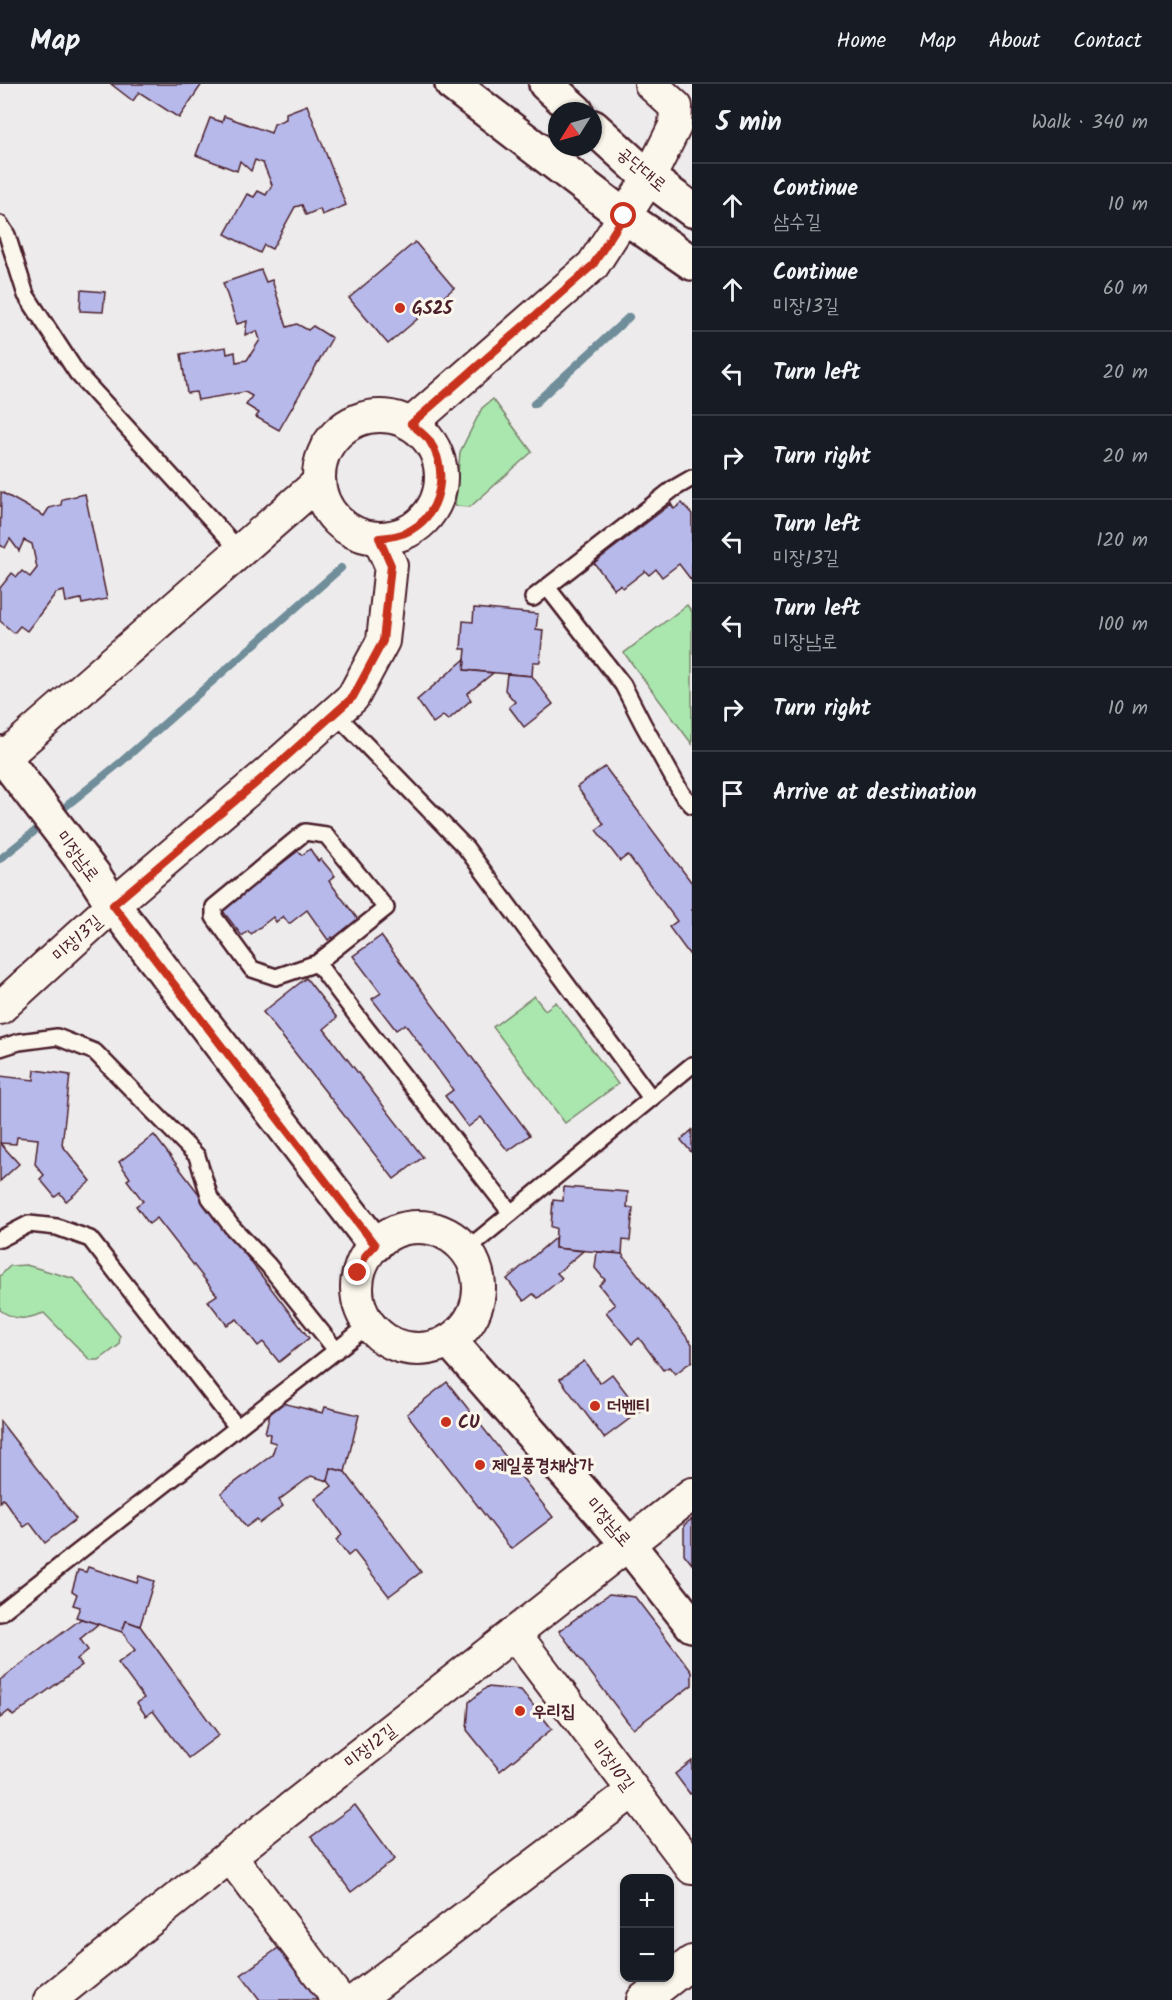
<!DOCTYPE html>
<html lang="en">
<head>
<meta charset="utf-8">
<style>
	:root { --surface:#171b24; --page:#242831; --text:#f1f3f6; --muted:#9ea1a6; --line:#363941 }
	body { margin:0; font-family:Kalam,"Poor Story",sans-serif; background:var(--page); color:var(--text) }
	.controls { position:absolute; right:18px; bottom:18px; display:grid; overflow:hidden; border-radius:12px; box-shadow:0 2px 4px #0004 }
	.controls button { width:54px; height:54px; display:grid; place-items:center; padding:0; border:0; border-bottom:2px solid var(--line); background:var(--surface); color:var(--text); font:30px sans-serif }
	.compass { position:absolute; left:548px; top:18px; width:54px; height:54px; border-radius:50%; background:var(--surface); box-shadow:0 2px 4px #0004; rotate:233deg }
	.stop { position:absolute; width:18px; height:18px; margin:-14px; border:4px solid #c8321e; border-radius:50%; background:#fff }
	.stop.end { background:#c8321e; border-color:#fff; box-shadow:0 2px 6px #0008 }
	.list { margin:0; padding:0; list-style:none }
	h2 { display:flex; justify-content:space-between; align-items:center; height:78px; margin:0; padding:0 24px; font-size:26px }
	h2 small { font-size:20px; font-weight:400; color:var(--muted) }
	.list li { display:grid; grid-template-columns:39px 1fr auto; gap:18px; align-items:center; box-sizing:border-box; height:84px; padding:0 24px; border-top:2px solid var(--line) }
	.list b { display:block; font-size:22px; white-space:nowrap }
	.list p { margin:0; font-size:20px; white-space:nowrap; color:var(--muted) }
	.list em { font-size:20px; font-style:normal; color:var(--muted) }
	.icon { flex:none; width:33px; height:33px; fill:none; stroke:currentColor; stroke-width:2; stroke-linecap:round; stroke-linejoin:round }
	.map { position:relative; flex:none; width:692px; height:1916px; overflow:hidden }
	header { display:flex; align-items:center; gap:36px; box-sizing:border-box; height:84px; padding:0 30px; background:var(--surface); border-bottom:2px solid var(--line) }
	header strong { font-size:28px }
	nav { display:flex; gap:33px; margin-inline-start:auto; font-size:21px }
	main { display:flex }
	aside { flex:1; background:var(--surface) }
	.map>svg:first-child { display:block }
	.green { fill:#a9e7ae; stroke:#7a836c; stroke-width:1.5 }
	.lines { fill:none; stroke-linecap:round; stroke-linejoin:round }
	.stream { stroke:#6f8d9a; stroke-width:8 }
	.building { fill:#b7b9eb; stroke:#4a1f2b; stroke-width:1.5 }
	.lane-casing { stroke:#4a1f2b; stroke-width:20 }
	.street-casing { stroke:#4a1f2b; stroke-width:36 }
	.secondary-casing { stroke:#4a1f2b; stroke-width:38 }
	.lane { stroke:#fbf7ec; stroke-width:15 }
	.street { stroke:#fbf7ec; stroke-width:32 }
	.secondary { stroke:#fbf7ec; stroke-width:33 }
	.route { stroke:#c8321e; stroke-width:8 }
	.poi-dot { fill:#c8321e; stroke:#fbf7ec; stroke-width:2 }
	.labels { text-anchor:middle; stroke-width:6; stroke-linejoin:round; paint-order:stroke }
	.street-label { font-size:18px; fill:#4a1f2b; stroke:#fbf7ec }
	.poi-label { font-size:18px; font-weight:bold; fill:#4a1f2b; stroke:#fbf7ec; text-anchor:start }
</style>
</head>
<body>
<header>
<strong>Map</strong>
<nav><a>Home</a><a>Map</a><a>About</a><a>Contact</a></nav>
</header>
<main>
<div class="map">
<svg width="692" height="1916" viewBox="0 0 692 1916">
	<rect width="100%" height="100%" fill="#edebec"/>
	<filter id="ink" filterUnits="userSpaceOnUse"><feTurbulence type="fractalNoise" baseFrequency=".0167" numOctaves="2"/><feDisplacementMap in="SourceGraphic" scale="12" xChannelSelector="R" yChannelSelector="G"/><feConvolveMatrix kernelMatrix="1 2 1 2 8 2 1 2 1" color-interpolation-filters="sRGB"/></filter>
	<g filter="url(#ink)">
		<g class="green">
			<polygon points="493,315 532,368 470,423 455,422 460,368 482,324"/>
			<polygon points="687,521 692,528 692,660 624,569"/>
			<polygon points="534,912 545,926 556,918 618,1000 565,1039 493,943"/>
			<path d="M26,1181L75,1195L120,1252L119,1261L99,1276H90L44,1229C26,1235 17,1238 0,1226V1192L10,1182Z"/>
		</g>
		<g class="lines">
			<g class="stream">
				<polyline points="534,320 629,233"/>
				<polyline points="55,731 121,678 341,484"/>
				<polyline points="0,775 45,739"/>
			</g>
		</g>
		<g class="building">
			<polygon points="111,0 202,0 179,34 139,8 133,17"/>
			<polygon points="307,21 346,121 322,131 320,125 306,131 302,121 295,123 272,165 264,161 260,169 225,150 247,110 254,113 258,107 266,111 272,101 263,79 255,76 251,87 240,77 237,87 196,71 210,34 222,38 224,32 271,49 274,40 286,35 286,29"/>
			<polygon points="415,158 454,204 388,260 349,214"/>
			<polygon points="261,186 266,198 272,196 287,243 297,240 308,246 313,242 332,254 279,346 256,333 259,329 246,321 252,312 245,308 198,316 196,308 187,309 181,270 226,263 227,270 235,268 236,278 247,276 260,256 257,247 245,251 247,237 237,240 223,199"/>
			<polygon points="81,206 105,208 103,228 80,227"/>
			<polygon points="1,408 44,432 49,424 61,421 62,415 85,410 107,515 82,520 81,515 66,518 64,507 56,509 27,547 20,542 14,549 0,537 0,504 12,489 17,493 22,487 30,493 37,484 32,460 24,456 19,467 10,455 5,464 0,461"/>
			<polygon points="682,419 692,430 692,497 679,480 662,493 656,485 649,491 645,487 623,504 620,501 614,505 594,479 671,420 674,425"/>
			<polygon points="474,524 538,530 536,545 543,546 540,578 533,578 532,592 464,586 466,565 461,565 463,537 473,538"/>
			<polygon points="465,575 464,586 493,589 467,610 471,616 448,636 443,632 433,639 417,616"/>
			<polygon points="507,590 532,592 553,620 524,643 509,623 515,618 505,606"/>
			<polygon points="605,683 692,799 692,874 669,843 677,837 628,771 620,777 596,746 604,740 577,703"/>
			<polygon points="310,765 318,777 321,775 335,792 329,797 360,838 335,857 332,853 328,856 307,826 289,840 283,832 276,838 273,833 251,850 248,847 242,852 222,826 298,767 302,771"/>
			<polygon points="381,852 530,1051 508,1067 481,1033 468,1043 445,1012 453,1006 405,940 396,946 372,915 381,909 353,872"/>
			<polygon points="306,894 337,934 324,945 423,1073 394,1095 263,928"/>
			<polygon points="35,986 70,991 62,1061 91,1097 66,1117 60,1109 55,1113 40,1095 44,1091 35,1080 38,1055 17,1053 16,1060 0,1059 0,992 34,996"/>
			<polygon points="692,1046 692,1069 681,1056"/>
			<polygon points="154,1051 309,1254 279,1278 263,1258 258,1262 237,1235 227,1241 208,1217 217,1211 157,1134 149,1140 136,1122 143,1117 127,1096 130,1094 119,1078"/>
			<polygon points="0,1059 19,1080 0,1097"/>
			<polygon points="564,1103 628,1108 627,1123 633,1124 630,1157 623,1156 622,1170 555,1164 556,1144 551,1143 553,1116 563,1117"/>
			<polygon points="555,1154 555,1164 583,1167 557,1189 562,1194 538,1214 533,1210 524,1217 507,1195"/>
			<polygon points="597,1168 622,1170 692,1260 692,1277 675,1290 669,1283 663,1286 639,1254 632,1260 606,1228 615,1221 599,1201 605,1196 595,1184"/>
			<polygon points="584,1277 600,1299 612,1290 640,1327 604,1354 560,1295"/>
			<polygon points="447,1298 553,1433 511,1465 407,1330"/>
			<polygon points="278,1318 323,1329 325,1323 359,1331 345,1388 331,1384 328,1397 311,1392 279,1416 283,1422 260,1439 257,1435 246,1443 221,1409 272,1371 276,1359 269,1357 270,1350 265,1349 272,1321"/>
			<polygon points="0,1337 76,1435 45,1459 30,1439 24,1443 3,1415 0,1418"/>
			<polygon points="331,1384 345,1388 421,1488 389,1512 354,1467 348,1472 336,1456 342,1451 315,1415 332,1402 328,1397"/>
			<polygon points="692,1435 692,1480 684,1470 684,1441"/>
			<polygon points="88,1483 137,1499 139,1492 154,1497 140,1542 126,1537 122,1548 76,1533 80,1523 73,1521 77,1510 72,1507 78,1486 86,1488"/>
			<polygon points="609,1510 635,1513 692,1588 692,1601 633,1645 559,1547"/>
			<polygon points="81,1535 98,1540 80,1555 88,1566 77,1575 82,1581 13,1632 9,1627 0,1634 0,1596"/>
			<polygon points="126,1537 140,1542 219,1651 188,1674 153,1627 146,1632 137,1619 144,1614 118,1579 135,1566 122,1548"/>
			<polygon points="487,1603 521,1606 552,1645 500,1687 467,1646 469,1618"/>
			<polygon points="692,1677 692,1709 690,1710 675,1690"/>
			<polygon points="355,1721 395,1775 351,1808 311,1753"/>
			<polygon points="285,1859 322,1916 260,1916 241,1891"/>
		</g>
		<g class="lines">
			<g class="lane-casing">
				<g id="lane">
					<polyline points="0,140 7,151 26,211 77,289 240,467"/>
					<polyline points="547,503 623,601 643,640 682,710 692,721"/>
					<polyline points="533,514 673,405 692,394"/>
					<polyline points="335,629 466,764 651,1014"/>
					<polyline points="317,879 276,893 252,885 214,833 214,823 305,748 326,751 386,824 317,879 366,944 511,1129"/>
					<polyline points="0,964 19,958 57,953 95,968 197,1072 210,1114 232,1143 268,1181 336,1266"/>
					<polyline points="0,1155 29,1140 57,1143 90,1155 237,1343"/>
					<polyline points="466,1166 692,981"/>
					<polyline points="0,1529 370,1240"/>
				</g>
			</g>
			<g class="street-casing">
				<g id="street">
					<circle cx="380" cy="393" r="61"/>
					<polyline points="411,340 593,181 649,94 675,42 676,23 651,0"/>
					<polyline points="0,677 318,399"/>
					<polyline points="0,924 113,821 268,689 353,613 383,557 391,481 379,455"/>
					<circle cx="418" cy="1204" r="61"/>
					<polyline points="514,1549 692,1784"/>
					<polyline points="230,1772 339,1916"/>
					<polyline points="50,1916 230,1772 692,1410"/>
					<polyline points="356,1916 633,1707"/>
					<polyline points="643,1916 692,1878"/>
				</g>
			</g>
			<g class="secondary-casing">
				<g id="secondary">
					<polyline points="452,0 624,132 692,179"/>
					<polyline points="546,0 576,27"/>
					<polyline points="593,43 649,94 692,126"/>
					<polyline points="0,669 93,790 113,821 375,1161"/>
					<polyline points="450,1257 628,1460 692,1541"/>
				</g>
			</g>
			<use href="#lane" class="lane"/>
			<use href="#street" class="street"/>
			<use href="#secondary" class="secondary"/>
		</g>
	</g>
	<g class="lines" filter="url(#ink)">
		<path class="route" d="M358,1189L366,1171L375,1161L113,821L268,689L353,613L383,557L391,481L379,454C390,453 401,452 411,446C442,428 449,386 429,356C424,350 417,345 411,340L593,181L624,132"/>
	</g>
	<g class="poi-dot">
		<circle cx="400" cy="224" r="6"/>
		<circle cx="595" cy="1322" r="6"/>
		<circle cx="446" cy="1338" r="6"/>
		<circle cx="480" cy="1381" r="6"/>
		<circle cx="520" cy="1627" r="6"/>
	</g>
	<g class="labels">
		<g class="street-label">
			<text transform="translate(642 85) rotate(40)" y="6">공단대로</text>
			<text transform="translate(78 772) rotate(53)" y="6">미장남로</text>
			<text transform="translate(77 854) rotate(-42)" y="6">미장13길</text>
			<text transform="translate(609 1438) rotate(49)" y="6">미장남로</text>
			<text transform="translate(370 1662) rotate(-38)" y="6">미장12길</text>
			<text transform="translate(613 1681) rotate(53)" y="6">미장10길</text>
		</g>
		<g class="poi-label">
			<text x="412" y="230">GS25</text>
			<text x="607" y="1328">더벤티</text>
			<text x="458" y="1344">CU</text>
			<text x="492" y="1387">제일풍경채상가</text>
			<text x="532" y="1633">우리집</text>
		</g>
	</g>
</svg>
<div class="controls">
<button>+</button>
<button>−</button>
</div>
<svg class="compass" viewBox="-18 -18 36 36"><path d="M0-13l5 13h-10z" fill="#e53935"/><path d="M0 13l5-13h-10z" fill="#9ea1a6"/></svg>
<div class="stop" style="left:624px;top:132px"></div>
<div class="stop end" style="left:358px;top:1189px"></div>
</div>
<aside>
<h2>5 min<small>Walk · 340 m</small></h2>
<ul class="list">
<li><svg class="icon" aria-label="ahead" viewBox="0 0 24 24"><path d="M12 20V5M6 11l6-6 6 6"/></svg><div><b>Continue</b><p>삼수길</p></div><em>10 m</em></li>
<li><svg class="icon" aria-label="ahead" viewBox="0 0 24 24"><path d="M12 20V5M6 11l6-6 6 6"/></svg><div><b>Continue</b><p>미장13길</p></div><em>60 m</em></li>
<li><svg class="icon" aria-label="left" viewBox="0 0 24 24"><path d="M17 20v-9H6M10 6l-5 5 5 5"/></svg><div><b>Turn left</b></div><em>20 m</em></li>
<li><svg class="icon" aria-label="right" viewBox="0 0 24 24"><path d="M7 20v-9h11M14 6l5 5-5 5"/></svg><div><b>Turn right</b></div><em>20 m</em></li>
<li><svg class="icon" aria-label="left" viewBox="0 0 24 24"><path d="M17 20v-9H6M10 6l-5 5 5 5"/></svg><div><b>Turn left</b><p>미장13길</p></div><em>120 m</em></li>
<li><svg class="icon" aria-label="left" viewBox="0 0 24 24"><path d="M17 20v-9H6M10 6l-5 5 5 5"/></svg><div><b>Turn left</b><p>미장남로</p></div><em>100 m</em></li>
<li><svg class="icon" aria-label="right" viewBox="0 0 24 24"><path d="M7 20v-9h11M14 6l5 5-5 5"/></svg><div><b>Turn right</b></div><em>10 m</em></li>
<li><svg class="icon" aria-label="arrive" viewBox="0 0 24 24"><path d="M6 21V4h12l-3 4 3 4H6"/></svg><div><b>Arrive at destination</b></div></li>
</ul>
</aside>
</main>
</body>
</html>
